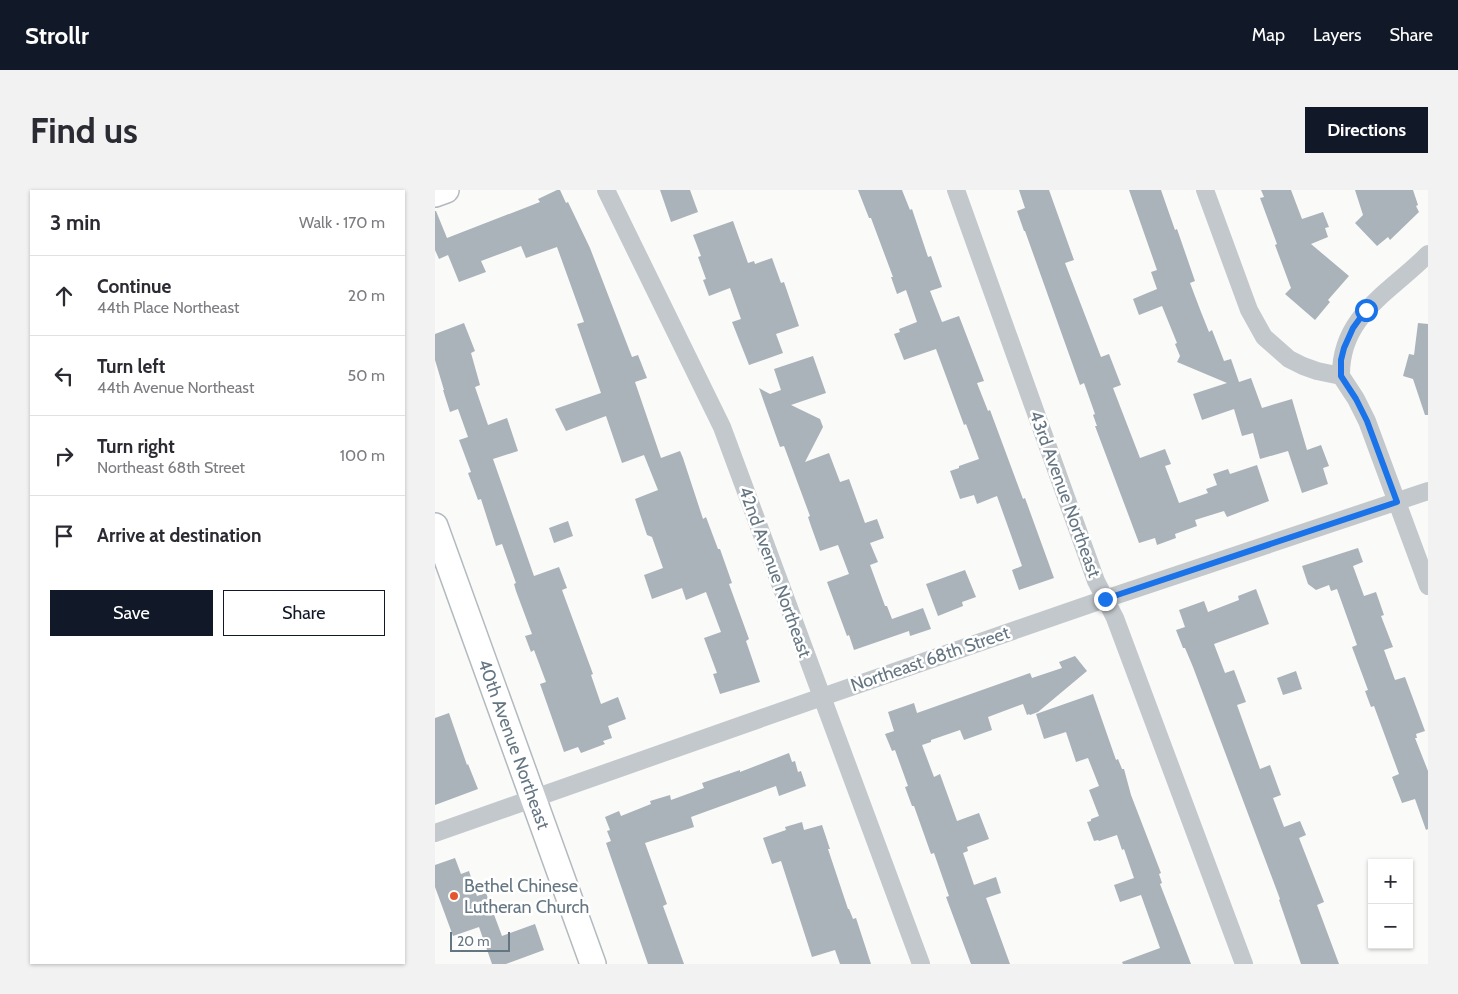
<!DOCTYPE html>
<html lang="en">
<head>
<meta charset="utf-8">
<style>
	:root { --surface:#fff; --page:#f2f2f3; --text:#2b2b33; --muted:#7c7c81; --line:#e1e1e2; --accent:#111827 }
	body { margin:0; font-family:Cabin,sans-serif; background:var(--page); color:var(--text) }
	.controls { position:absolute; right:15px; bottom:15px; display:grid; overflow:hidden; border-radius:0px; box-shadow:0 1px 4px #0004 }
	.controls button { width:45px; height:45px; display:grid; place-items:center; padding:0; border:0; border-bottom:1px solid var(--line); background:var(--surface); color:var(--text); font:25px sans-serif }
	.scale { position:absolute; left:15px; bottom:12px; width:60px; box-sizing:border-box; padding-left:5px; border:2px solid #657683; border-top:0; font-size:14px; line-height:18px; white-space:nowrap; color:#657683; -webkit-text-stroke:4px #fff; paint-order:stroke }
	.stop { position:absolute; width:15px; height:15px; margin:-11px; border:4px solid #1a73e8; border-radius:50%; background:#fff }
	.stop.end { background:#1a73e8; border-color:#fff; box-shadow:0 1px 5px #0008 }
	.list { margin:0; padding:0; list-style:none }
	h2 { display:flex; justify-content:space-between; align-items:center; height:65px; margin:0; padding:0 20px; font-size:21px }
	h2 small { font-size:16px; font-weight:400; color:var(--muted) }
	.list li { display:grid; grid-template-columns:32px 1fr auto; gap:15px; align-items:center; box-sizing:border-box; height:80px; padding:0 20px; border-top:1px solid var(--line) }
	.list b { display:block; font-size:19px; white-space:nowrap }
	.list p { margin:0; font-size:16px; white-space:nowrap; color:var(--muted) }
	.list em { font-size:16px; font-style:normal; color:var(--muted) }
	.actions { display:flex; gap:10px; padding:15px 20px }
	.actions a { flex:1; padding:11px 0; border:1px solid var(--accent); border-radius:0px; text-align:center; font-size:18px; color:var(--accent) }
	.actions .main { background:var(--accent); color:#fff }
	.icon { flex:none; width:28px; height:28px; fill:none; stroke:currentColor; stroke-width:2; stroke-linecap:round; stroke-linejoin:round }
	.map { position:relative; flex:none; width:993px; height:774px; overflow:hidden; border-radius:0px }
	header { display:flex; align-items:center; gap:30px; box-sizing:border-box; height:70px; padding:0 25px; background:var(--accent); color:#fff }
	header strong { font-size:24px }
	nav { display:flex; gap:28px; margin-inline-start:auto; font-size:18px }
	.intro { display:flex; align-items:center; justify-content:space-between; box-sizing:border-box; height:120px; padding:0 30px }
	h1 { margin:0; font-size:35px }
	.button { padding:12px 22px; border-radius:0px; background:var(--accent); color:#fff; font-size:18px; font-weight:700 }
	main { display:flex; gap:30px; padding:0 30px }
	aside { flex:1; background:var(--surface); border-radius:0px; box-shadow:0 1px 4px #0004 }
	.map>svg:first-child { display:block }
	.building { fill:#aab3b9 }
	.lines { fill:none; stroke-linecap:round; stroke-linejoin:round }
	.secondary-casing { stroke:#b3babf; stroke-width:28 }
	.street { stroke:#c3c8cc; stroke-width:18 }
	.secondary { stroke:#fff; stroke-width:25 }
	.route { stroke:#1a73e8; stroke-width:6 }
	.poi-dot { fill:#e4572e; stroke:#fff; stroke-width:2 }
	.labels { text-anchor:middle; stroke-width:5; stroke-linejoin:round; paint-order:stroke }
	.street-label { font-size:18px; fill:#657683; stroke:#fff }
	.poi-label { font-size:18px; fill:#657683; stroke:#fff; text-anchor:start }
</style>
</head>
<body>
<header>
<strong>Strollr</strong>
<nav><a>Map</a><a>Layers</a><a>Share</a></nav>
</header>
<div class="intro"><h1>Find us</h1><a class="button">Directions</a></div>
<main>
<aside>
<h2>3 min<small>Walk · 170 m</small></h2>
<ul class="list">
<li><svg class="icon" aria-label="ahead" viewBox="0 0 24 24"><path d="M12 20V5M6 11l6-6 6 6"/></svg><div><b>Continue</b><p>44th Place Northeast</p></div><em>20 m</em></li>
<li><svg class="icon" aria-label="left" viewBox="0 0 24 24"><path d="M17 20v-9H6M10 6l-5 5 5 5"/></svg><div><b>Turn left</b><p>44th Avenue Northeast</p></div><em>50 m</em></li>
<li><svg class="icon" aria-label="right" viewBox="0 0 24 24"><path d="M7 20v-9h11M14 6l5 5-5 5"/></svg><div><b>Turn right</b><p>Northeast 68th Street</p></div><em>100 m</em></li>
<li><svg class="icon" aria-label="arrive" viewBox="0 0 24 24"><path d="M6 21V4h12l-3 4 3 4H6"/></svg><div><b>Arrive at destination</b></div></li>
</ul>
<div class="actions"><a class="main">Save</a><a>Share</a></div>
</aside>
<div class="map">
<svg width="993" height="774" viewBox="0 0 993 774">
	<rect width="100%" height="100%" fill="#fafaf8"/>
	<g class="building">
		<polygon points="122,0 125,0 131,13 133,12 155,58 197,167 203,165 212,188 200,192 226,268 245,261 248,268 268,329 271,327 283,359 285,359 297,393 294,394 314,449 311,451 325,492 285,504 278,484 282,483 269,448 286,442 271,402 251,410 247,398 217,409 209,385 228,378 217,347 212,345 200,309 223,300 209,265 187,273 171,226 131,241 120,219 166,203 142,134 149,132 122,57 91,68 86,56 46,71 51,82 24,92 13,65 4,69 0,60 0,21 1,21 12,48 105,12 103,9"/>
		<polygon points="225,0 255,0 263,22 236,32"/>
		<polygon points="423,0 467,0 475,20 477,19 493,67 496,66 507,97 495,101 507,132 524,126 549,191 542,193 553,221 555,220 588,309 590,308 619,388 584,400 577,380 587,376 562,306 542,314 539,305 525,309 515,281 524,278 524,276 544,269 531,234 529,235 501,159 469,170 459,144 465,142 464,139 482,132 471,100 462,104 456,87 458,87 436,28 434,28"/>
		<polygon points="584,0 614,0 639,70 630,73 666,167 674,164 686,195 678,198 705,268 730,259 736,274 730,276 744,313 773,303 771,299 782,295 778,284 793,279 795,284 822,275 834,311 792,327 789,321 760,330 762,336 740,344 741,348 722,355 720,348 704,353 660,236 662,236 658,225 660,224 649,193 645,195 590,41 589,41 582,21 590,18"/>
		<polygon points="694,0 726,0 740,40 742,39 760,91 755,93 766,122 774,142 777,140 789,171 796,169 804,192 816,188 827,218 857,209 872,260 886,255 894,276 888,278 893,294 867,303 853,261 825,269 818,243 807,246 799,219 767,230 758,204 792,193 742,172 745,166 740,154 742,153 727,116 704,125 698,109 722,99 716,82 722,80"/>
		<polygon points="826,0 856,0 867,29 888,22 894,37 890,38 893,47 876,54 914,86 893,110 895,112 880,130 850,104 856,98 840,55 842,54 825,8 829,7"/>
		<polygon points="920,0 978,0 983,15 981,16 984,22 955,50 953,47 942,56 920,33 928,25"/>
		<polygon points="298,31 313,73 319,71 320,74 337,68 346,93 349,92 364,136 341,144 348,163 314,175 297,132 306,129 295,98 274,106 268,90 271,89 263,67 266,66 258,45"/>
		<polygon points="29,133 40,161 36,163 45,195 40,197 53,235 72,228 83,261 58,269 99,386 124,377 132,398 127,400 158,484 156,485 166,514 183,507 191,529 173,536 177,548 168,551 170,554 146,563 143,557 129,562 105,494 111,492 99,460 96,462 90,446 97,444 81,401 79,394 81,393 67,354 61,356 46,309 43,310 33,283 36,282 24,250 33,247 23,219 15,222 8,200 9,200 0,170 0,144"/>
		<polygon points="983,133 993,134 993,225 990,225 978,189 968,186 974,164 979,165"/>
		<polygon points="378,166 391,203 356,215 385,229 388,237 370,272 394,263 405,292 414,289 430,333 442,329 449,348 435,353 443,372 435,375 450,416 452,416 457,429 488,418 496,439 475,446 474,441 419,460 414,445 412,446 392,392 414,384 403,355 385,361 376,336 373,327 375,326 349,256 345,257 324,198 335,204 346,200 339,179"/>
		<polygon points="133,331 138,346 119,353 114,338"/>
		<polygon points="923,358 928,372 918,376 929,406 941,402 949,425 946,426 958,457 949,460 960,490 970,487 990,541 981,544 982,548 980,548 993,581 993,639 991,640 980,609 967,613 957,587 964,584 939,516 936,517 930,501 933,500 917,457 922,455 902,399 896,401 894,395 881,400 873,394 867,376"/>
		<polygon points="530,380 541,407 527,412 528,416 503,426 491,394"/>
		<polygon points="821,399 834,434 779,454 790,483 799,480 811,512 802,515 825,579 835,575 846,605 838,608 849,637 865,631 871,645 864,648 889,712 882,715 904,774 866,774 844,710 845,709 758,477 750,458 748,458 741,440 750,437 744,420 769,411 773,422 804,410 803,406"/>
		<polygon points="640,466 652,481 603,522 595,525 594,524 592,525 588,514 553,527 557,540 529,550 525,540 496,550 496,552 487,555 499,587 505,584 522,631 544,623 554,649 532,657 533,661 528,663 539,695 561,687 566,703 551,708 575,774 536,774 511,707 514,706 499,663 496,664 479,616 477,616 470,597 473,596 460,560 457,561 450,544 459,541 453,522 479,513 482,523 595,483 597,488 627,478 624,472"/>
		<polygon points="861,481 867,499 848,505 842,488"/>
		<polygon points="658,504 681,570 683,569 687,579 689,579 696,605 726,683 724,684 727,693 725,694 756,774 688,774 687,772 725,758 706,705 685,712 679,695 699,688 689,659 687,660 682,645 664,651 663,650 659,651 652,632 656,631 656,629 664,626 654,600 664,596 653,568 641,572 631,542 609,549 601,524"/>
		<polygon points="14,523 32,575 33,574 43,599 0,615 0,528"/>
		<polygon points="354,563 357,572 360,571 363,582 366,581 371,596 344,606 341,596 256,627 259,637 210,653 232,714 228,716 249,774 213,774 171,653 176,651 172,641 175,640 170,627 184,621 186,626 216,614 215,611 235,605 236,610 269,598 267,593 305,580 305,582"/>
		<polygon points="367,632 369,640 387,635 395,659 393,659 413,719 414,719 418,729 421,728 436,774 405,774 400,760 377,767 346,671 337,674 328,648 351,640 350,637"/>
		<polygon points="20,668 26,684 34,681 42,706 51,703 67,746 100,734 109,760 71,774 57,774 44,737 18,746 0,697 0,675"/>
	</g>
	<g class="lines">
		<g class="secondary-casing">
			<g id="secondary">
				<polyline points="0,4 11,0"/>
				<path id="s1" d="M0,336L158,774"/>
			</g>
		</g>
		<g class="street">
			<polyline points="171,0 287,237 486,774"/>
			<polyline points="521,0 661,391 680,428 809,774"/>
			<polyline points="770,0 814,120 829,147 854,169 868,176 882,181 906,186 921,209 932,231 993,396"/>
			<path d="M906,186C905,125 956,102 993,64"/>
			<polyline points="0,643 387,507 670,409 993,301"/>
		</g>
		<use href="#secondary" class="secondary"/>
	</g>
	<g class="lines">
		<polyline class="route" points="670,409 962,312 932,231 921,209 906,186 906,170 909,158 918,138 931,120"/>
	</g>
	<circle class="poi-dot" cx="19" cy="706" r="5"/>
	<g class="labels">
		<g class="street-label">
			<text transform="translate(630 304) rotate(70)" y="6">43rd Avenue Northeast</text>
			<text transform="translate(340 382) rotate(70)" y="6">42nd Avenue Northeast</text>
			<text transform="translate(495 469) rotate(-19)" y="6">Northeast 68th Street</text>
			<text dy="6" stroke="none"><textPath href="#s1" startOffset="232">40th Avenue Northeast</textPath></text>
		</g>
		<g class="poi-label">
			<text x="29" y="702">Bethel Chinese<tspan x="29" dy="21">Lutheran Church</tspan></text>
		</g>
	</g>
</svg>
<div class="controls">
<button>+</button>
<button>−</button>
</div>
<div class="scale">20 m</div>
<div class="stop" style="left:931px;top:120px"></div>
<div class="stop end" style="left:670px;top:409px"></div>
</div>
</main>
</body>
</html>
